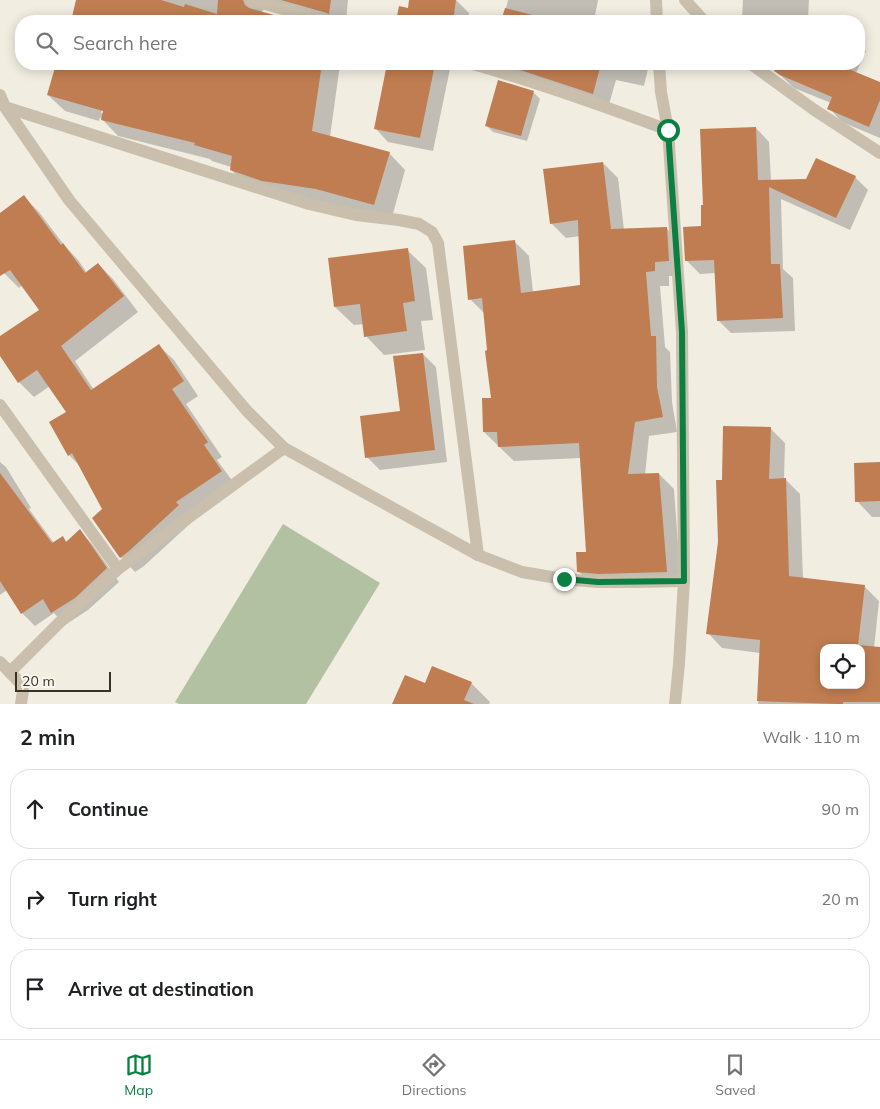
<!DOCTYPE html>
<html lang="en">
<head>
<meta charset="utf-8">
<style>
	:root { --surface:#fff; --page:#f2f2f2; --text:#202124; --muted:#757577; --line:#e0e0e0; --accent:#0b8043 }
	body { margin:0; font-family:Mulish,sans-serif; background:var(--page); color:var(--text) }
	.controls { position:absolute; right:15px; bottom:15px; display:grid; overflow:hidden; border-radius:10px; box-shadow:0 2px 12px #0003 }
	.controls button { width:45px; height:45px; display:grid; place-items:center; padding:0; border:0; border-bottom:1px solid var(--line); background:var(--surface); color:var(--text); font:25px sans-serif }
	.scale { position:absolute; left:15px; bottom:12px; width:96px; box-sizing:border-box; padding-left:5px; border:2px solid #39322b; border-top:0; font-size:14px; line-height:18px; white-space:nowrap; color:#39322b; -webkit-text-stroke:4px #faf6ee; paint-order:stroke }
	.stop { position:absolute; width:15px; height:15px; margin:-11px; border:4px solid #0b8043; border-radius:50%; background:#fff }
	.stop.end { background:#0b8043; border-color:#fff; box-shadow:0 1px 5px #0008 }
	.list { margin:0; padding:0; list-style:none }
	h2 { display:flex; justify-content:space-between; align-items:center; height:65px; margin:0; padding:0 20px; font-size:21px }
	h2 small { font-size:16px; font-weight:400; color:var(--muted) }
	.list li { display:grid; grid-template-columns:32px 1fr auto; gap:15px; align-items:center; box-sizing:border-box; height:80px; margin:0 10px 10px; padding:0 10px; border:1px solid var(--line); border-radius:20px }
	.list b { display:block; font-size:19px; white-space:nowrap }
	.list em { font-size:16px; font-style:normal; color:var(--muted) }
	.icon { flex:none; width:28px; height:28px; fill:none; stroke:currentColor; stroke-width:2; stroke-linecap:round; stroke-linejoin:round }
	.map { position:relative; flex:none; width:880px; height:704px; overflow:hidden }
	.search { position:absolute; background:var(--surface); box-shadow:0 2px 12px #0003; left:15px; right:15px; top:15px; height:55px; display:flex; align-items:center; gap:12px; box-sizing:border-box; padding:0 18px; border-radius:20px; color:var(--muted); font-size:19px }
	.sheet { height:335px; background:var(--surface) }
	nav { display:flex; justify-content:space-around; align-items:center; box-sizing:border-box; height:70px; border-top:1px solid var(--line); background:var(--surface); font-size:14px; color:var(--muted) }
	nav a { display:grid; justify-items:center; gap:2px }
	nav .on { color:var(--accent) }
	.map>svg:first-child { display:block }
	.park { fill:#b2c1a1 }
	.shadow { fill:#0003; fill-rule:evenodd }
	.building { fill:#c07d51; fill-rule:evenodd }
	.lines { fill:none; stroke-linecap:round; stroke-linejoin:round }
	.minor { stroke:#cabfad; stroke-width:12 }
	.route { stroke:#0b8043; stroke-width:6 }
</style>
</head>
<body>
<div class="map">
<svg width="880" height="704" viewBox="0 0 880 704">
	<rect width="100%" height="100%" fill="#f2ede1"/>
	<polygon class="park" points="283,524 380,583 306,704 179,704 175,702"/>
	<g class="shadow">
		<polygon points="77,0 348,0 346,21 316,21 265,8 261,13 292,21 72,21"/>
		<polygon points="410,0 456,0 469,13 468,21 398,21 400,8 409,10"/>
		<polygon points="508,0 598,0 594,21 503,21"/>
		<polygon points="743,0 809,0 808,19 813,21 744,21 742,19"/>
		<polygon points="859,44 866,51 856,73 880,83 880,138 842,122 829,108 831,103 794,88 775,70 778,64 859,64"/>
		<polygon points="57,64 114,64 101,113 103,114 168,65 164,64 340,64 330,137 389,153 405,170 391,221 247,186 231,170 231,167 212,161 210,159 118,136 100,117 99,121 65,111 48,95"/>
		<polygon points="389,64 451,64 433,151 388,142 375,128"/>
		<polygon points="500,64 649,64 644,86 616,80 608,108 511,75"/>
		<polygon points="533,92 540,99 527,141 493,132 486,125"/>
		<polygon points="756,128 769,142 771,181 855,177 868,190 850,230 781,199 783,269 793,278 795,331 731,333 718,320 716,273 700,274 686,260 702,227 704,206"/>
		<polygon points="603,163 618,178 624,230 666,228 681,243 683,276 669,276 669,286 660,286 665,347 670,352 672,402 677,432 649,436 645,475 659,474 674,489 681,587 614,588 593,586 579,572 587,553 581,458 514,461 484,432 492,399 485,314 470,299 515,242 529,256 533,292 582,286 580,236 566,238 551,223"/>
		<polygon points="24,197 39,212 64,245 78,260 87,273 98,264 113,279 138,312 75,361 94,390 159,346 174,360 198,396 186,404 222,457 217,460 236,486 193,521 144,566 135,572 121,557 104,509 81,467 69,455 68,413 50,386 34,397 19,382 0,354 0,337 40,310 22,285 19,288 4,273 0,267 0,214"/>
		<polygon points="407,250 426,268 433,320 421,321 425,350 384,355 366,336 364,324 354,325 335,307"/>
		<polygon points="423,354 436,367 447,462 380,470 367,457 401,412"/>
		<path d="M770,428L785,443L784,479H785L800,494L803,579L864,586L879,601L874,648L880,650V704H758L760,653L722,648L708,633L719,542L723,481ZM824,648H861V685H824Z"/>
		<polygon points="0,462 6,467 31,508 29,509 54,543 62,538 67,542 80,531 92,544 119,582 88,610 65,625 54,613 35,626 22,613 7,590 0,595"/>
		<polygon points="880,463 880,517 872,517 857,501"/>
		<polygon points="471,683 490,702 489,704 394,704 426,685"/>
	</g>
	<g class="building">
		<polygon points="76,0 161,0 184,7 185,4 217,14 218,0 243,0 245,5 249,8 296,21 71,21"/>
		<polygon points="281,0 331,0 329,14 327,13"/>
		<polygon points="409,0 456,0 453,21 396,21 399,6 408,8"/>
		<polygon points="505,8 540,17 539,21 501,21"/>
		<polygon points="56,64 322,64 312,131 390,152 374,205 316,189 262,181 230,170 232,156 194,145 195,143 101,120 103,111 47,95"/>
		<polygon points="387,64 435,64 420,138 374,129"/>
		<polygon points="502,64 601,64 593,94"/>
		<polygon points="777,64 842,64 841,66 880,82 880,100 869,127 827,109 832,97 780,75 774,71"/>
		<polygon points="498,80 534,91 521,136 485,126"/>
		<polygon points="756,127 758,180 806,179 816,158 856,176 836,218 769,187 771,264 780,264 783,318 717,321 714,260 685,261 683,227 701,226 701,205 703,205 700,129"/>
		<polygon points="603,162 611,229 667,227 669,261 655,262 655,271 646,272 651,336 656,336 657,387 663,417 635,422 628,474 659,473 667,572 598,574 577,572 576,552 586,552 579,443 498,447 497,432 483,432 482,398 491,398 485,351 487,350 482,298 468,300 463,246 515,240 521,293 580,285 578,220 550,224 543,169"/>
		<polygon points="24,195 61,245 63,243 85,273 98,263 124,296 61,346 91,390 159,344 184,381 172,389 208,442 204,445 222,471 176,502 179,505 129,551 120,558 92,518 102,509 72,453 68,456 49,422 66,412 37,370 18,383 0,356 0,336 39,310 10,270 0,276 0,213"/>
		<polygon points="408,248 415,301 403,303 407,331 364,337 360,304 334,307 328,258"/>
		<polygon points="423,353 435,450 365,458 360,416 400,411 393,356"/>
		<path d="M723,426L771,427L769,479L786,478L789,576L865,585L858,645L880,647V702H843V704H837L757,701L760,640L706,634L718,542L716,480H722ZM824,648H861V685H824Z"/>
		<polygon points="880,462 880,501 855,502 854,463"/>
		<polygon points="0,473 52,543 63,536 66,542 80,529 107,568 75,598 51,613 43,599 21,614 0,581"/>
		<polygon points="432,666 472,682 464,700 474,704 392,704 405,675 425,683"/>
	</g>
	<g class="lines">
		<g class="minor">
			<polyline points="251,0 325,21"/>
			<polyline points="656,0 657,21"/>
			<polyline points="685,0 704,21"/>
			<path d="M473,64C539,83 604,106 668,130"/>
			<polyline points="659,64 661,92 668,130 682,332 684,581 679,664 675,704"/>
			<polyline points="751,64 813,109 880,153"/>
			<polyline points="0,95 5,107 69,200 247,411 284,448 478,555 522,572 563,579 598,582 684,581"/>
			<polyline points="5,107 309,204 356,215 399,220 419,224 432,232 438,243 478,555"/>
			<polyline points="0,405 118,569"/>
			<polyline points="0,662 22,685 23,691 21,704"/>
			<polyline points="10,672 60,622 118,569 284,448"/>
		</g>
	</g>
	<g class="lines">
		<polyline class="route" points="564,579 598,582 684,581 682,332 668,130"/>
	</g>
</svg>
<div class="controls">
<button><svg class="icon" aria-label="locate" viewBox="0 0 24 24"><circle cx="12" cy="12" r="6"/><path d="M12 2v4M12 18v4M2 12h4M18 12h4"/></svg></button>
</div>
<div class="scale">20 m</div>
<div class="stop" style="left:668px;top:130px"></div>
<div class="stop end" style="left:564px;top:579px"></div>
<div class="search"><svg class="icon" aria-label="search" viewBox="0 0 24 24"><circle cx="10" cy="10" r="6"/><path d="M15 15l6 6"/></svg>Search here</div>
</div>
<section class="sheet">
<h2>2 min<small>Walk · 110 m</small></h2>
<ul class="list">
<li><svg class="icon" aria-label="ahead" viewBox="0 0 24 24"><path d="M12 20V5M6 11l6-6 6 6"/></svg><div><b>Continue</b></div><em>90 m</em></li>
<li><svg class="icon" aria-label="right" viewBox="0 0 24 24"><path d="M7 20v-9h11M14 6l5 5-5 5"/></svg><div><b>Turn right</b></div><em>20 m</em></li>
<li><svg class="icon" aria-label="arrive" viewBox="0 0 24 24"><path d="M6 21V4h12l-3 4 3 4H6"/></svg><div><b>Arrive at destination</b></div></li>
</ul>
</section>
<nav>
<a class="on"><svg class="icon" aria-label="map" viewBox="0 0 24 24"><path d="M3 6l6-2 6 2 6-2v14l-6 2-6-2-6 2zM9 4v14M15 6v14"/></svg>Map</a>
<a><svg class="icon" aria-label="directions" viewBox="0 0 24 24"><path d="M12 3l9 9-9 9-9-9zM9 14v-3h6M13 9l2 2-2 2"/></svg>Directions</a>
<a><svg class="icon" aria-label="saved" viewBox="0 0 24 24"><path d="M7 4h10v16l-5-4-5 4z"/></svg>Saved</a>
</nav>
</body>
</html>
